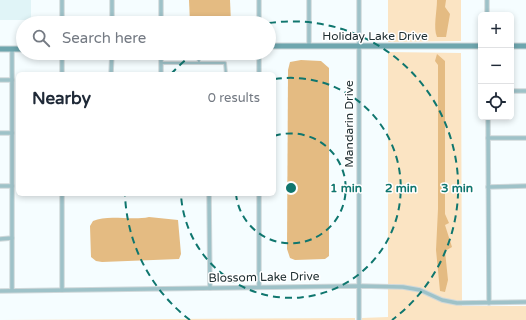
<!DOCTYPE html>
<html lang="en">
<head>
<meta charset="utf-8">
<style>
	:root { --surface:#fff; --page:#f2f2f3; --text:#1f2937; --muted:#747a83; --line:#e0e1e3 }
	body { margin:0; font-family:"Varela Round",sans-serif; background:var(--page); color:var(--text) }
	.controls { position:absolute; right:12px; top:12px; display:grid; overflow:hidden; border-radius:6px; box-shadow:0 2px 6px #0003 }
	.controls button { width:36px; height:36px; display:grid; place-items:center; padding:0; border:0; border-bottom:1px solid var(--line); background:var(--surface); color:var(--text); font:20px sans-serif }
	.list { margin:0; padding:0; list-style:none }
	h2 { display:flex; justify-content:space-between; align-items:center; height:52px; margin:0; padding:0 16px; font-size:17px }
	h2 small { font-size:13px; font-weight:400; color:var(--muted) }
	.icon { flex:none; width:22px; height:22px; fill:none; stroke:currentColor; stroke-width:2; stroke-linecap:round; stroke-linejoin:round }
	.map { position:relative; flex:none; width:526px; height:320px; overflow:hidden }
	.search { position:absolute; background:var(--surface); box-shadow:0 2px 6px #0003; left:16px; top:16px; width:260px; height:44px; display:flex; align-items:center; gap:10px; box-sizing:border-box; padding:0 14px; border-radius:22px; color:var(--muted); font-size:15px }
	.panel { position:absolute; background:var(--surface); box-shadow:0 2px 6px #0003; left:16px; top:72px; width:260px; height:124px; border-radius:6px }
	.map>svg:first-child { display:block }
	.built { fill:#e0f4f7 }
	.green { fill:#fbe4c3 }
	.water { fill:#e4bb82 }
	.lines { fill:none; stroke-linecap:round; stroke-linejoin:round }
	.lane-casing { stroke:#cfd8da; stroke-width:4 }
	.street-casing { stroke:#cfd8da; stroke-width:5.5 }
	.secondary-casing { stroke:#cfd8da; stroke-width:7 }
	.lane { stroke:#9ec2c8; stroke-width:2 }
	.street { stroke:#9ec2c8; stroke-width:3.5 }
	.secondary { stroke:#6ea6ae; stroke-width:5 }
	.ring { fill:none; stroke:#0f766e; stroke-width:2; stroke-dasharray:7 5 }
	.labels { text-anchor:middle; stroke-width:3; stroke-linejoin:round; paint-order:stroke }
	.street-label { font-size:12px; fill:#203033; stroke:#fff }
	.centre { fill:#0f766e; stroke:#fff; stroke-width:2 }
	.ring-label { font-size:12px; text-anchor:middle; font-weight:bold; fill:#0f766e; stroke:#fff; stroke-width:3; stroke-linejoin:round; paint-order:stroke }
</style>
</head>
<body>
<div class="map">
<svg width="526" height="320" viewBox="0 0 526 320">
	<rect width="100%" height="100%" fill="#f5fdff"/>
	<rect class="built" x="0" y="0" width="31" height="20"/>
	<g class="green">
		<polygon points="388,0 461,0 461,41 388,42"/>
		<polygon points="388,52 461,53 462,306 526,306 526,320 362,320 362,318 388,317"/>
		<polygon points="355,318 355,320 0,320"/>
	</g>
	<g class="water">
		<polygon points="189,0 230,0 231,23 190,23"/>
		<path d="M437,0H446L445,7L450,14L446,37H437C433,28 437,11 437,0Z"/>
		<polygon points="437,54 445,61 445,214 449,223 445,225 452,247 445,251 448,280 445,292 440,291 436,250 438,209 438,65 435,61"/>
		<polygon points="301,60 321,61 329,68 329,256 325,259 295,260 290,258 287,249 288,70 290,62"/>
		<path d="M149,217L178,220L181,254L179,259L102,262L96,261L91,257L90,226L93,221C108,214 131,221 149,217Z"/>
	</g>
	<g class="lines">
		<g class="lane-casing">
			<g id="lane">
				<polyline points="198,53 199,63 225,63 226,74"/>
				<polyline points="162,63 199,63"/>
			</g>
		</g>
		<g class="street-casing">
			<g id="street">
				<polyline points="62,0 62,23"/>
				<polyline points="112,0 112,23"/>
				<polyline points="161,0 161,23"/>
				<polyline points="309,0 309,46"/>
				<polyline points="359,0 359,320"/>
				<polyline points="487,0 487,15"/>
				<polyline points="259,23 259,0"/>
				<polyline points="12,49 12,290"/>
				<polyline points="259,53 259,74"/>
				<polyline points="62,74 62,53"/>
				<polyline points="111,74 112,53"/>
				<polyline points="161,74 161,53"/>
				<polyline points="0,80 12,80"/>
				<polyline points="511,91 526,91"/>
				<polyline points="488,117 489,303"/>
				<polyline points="0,133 12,133"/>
				<polyline points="488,138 526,138"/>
				<polyline points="0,186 12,186"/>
				<polyline points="488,187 526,186"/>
				<polyline points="209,194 210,288"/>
				<polyline points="0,239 12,238"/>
				<polyline points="259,287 259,194"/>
				<polyline points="62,290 62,194"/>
				<polyline points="0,291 360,286 403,287 420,290 442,300 457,303 526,302"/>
			</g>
		</g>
		<g class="secondary-casing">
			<g id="secondary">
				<polyline points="269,46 481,46"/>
				<polyline points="511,46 526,46"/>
				<polyline points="0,49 23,49"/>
			</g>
		</g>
		<use href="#lane" class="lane"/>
		<use href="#street" class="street"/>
		<use href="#secondary" class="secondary"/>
	</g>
	<g class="ring">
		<path d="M274 136A55 55 0 1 1 236 194"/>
		<path d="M275 79A110 110 0 1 1 181 195"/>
		<path d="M190 320A166 166 0 0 1 125 195M171 74A166 166 0 0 1 193 54M269 23A166 166 0 0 1 392 320"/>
	</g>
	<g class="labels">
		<g class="street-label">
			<text x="375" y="40">Holiday Lake Drive</text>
			<text transform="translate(349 124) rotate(-90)" y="4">Mandarin Drive</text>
			<text transform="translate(264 277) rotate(-1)" y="4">Blossom Lake Drive</text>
		</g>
	</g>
	<circle cx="291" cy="188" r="6" class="centre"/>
	<g class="ring-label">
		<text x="346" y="192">1 min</text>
		<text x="401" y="192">2 min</text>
		<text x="457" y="192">3 min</text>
	</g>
</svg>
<div class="controls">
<button>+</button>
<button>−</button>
<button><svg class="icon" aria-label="locate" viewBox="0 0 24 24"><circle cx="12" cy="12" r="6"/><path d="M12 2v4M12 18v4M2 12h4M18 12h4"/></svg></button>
</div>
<div class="search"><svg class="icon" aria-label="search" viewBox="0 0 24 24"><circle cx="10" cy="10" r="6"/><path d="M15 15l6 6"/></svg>Search here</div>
<section class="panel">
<h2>Nearby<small>0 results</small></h2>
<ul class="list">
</ul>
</section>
</div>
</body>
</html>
